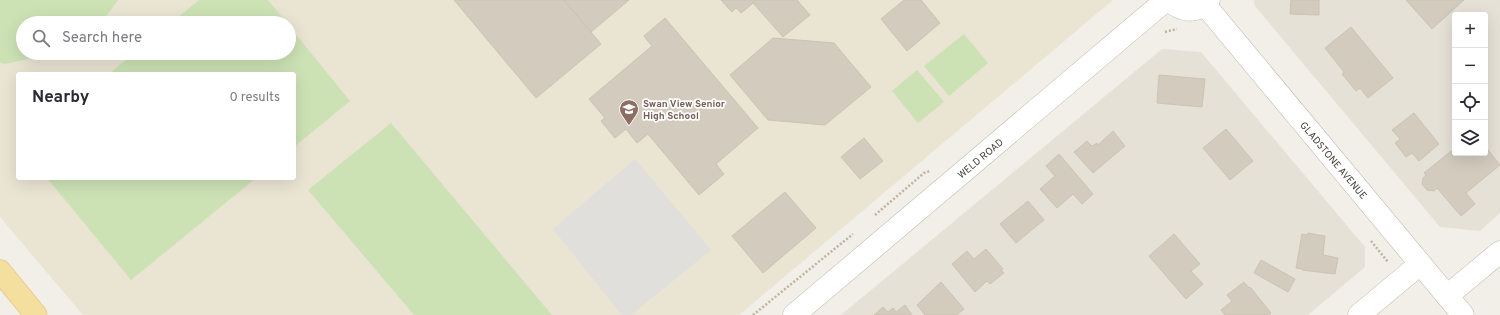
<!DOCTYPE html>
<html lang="en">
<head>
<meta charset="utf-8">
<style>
	:root { --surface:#fff; --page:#f7f7f7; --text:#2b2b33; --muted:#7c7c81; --line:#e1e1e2 }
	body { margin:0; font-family:Overpass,sans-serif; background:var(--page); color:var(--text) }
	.controls { position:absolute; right:12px; top:12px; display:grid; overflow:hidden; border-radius:4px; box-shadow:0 4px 16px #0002 }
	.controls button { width:36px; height:36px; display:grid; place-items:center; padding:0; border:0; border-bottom:1px solid var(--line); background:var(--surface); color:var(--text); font:20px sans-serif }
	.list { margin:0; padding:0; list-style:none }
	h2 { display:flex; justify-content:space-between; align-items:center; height:52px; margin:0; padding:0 16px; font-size:17px }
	h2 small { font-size:13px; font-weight:400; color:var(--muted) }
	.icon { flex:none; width:22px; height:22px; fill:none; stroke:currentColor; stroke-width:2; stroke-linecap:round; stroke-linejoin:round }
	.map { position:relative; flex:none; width:1500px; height:315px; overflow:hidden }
	.search { position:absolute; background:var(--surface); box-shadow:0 4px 16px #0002; left:16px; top:16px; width:280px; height:44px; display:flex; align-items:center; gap:10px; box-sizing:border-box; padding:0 14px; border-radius:22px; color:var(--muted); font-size:15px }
	.panel { position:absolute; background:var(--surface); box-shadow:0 4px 16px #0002; left:16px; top:72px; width:280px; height:108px; border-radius:4px }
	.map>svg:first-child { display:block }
	.residential { fill:#e5e1d6; fill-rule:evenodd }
	.education { fill:#eae4d3; fill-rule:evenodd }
	.green { fill:#cce2b5 }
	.parking { fill:#e1dfdc }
	.building { fill:#d2cbbe; stroke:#ccc3b2 }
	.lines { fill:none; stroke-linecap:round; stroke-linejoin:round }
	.street-casing { stroke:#bcb7ab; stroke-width:23 }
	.primary-casing { stroke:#d7bd71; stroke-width:23 }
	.path { stroke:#bdb39e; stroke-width:2.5; stroke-dasharray:2 2; stroke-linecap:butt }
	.street { stroke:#fff; stroke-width:22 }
	.primary { stroke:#f4df9f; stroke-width:22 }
	.labels { text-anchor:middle; stroke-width:3.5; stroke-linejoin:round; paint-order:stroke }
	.education-label { font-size:10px; font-weight:bold; fill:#785e54; stroke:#fff; text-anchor:start }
	.street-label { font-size:10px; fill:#444037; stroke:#fff }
</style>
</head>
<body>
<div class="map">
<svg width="1500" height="315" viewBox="0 0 1500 315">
	<rect width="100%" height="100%" fill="#f2efe8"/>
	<g class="residential">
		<path d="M1254,0H1500V213L1480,231L1440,227L1255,6ZM1455,15H1485V153H1455Z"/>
		<polygon points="1162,49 1201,52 1365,247 1365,267 1308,315 841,315"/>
	</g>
	<path class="education" d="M0,0H1113L739,315H83L0,217ZM23,23H289V53H23ZM18,74H294V178H18Z"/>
	<g class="green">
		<polygon points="0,0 118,0 101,23 23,23 23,53 55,53 5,64 0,63"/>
		<polygon points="199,0 268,0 287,23 171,23"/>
		<polygon points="289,26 350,101 294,147 294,74 109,74 134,53 289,53"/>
		<polygon points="964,34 988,63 949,96 924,66"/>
		<polygon points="917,70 944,102 918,123 892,91"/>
		<polygon points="391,123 552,315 414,315 308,190"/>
		<polygon points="47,178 256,178 131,280"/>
	</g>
	<polygon class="parking" points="635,159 711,250 631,315 622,315 553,229"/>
	<g class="building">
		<polygon points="454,0 564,0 601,44 536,98"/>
		<polygon points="564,0 629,0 591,32"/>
		<polygon points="721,0 757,0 741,13 736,8 732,12"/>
		<polygon points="757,0 797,0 810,15 783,37 753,3"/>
		<polygon points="904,0 921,0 940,23 907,51 881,19"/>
		<polygon points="1291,0 1319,0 1319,15 1290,14"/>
		<polygon points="1406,0 1464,0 1432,29"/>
		<polygon points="665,18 758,128 716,164 724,174 699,195 648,134 637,143 626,129 615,138 601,121 605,118 589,99 652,46 644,36"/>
		<polygon points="1351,27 1393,78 1368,98 1360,88 1356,91 1342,74 1344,72 1325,48"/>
		<polygon points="773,38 834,43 871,87 825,125 768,120 730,75"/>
		<polygon points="1159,75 1205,79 1202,107 1157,103"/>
		<polygon points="1414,113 1439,144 1419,161 1412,153 1406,157 1395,143 1400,139 1392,130"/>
		<polygon points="1226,129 1253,161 1230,180 1203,148"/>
		<polygon points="1113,131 1125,146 1093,173 1074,152 1087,141 1092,146 1097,143 1098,145"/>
		<polygon points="864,138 883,161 860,179 841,157"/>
		<polygon points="1485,146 1500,165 1466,193 1475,204 1461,216 1437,188 1434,191 1427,190 1422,184 1423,178 1426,175 1424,173 1455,148 1455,153 1485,153"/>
		<polygon points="1059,154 1093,194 1082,204 1073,194 1057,208 1040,189 1055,176 1046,166"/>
		<polygon points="785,192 816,228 763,273 732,236"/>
		<polygon points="1028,201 1044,220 1016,243 1000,224"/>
		<polygon points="1308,233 1325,236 1323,255 1338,258 1335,274 1302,270 1302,269 1296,268 1302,234 1307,235"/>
		<polygon points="1174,234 1200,264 1191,271 1203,284 1186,299 1149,256"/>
		<polygon points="986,249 1003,269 1001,270 1004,273 990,284 987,281 975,292 952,264 967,251 974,259"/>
		<polygon points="1261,260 1295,279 1288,292 1254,273"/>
		<polygon points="941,282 964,309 957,315 925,315 917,305"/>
		<polygon points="1244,282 1249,288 1250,287 1271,313 1269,315 1225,315 1221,310 1232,301 1227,295"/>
		<polygon points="905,305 912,315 874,315 883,307 888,312 893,308 896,312"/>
	</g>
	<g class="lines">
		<g class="street-casing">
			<g id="street">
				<path d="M1168,0C1182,11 1196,15 1209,0"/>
				<polyline points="1205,5 1463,315"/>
				<polyline points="1447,296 1500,252"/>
				<polyline points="794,315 1166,0"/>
				<polyline points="1359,315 1420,264"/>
			</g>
		</g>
		<g class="primary-casing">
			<polyline id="primary" points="0,271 36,315"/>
		</g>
		<g class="path">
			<polyline points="1165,32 1177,29"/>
			<polyline points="875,215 924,173 930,171"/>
			<polyline points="1371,241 1388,262"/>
			<polyline points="753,315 853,234"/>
		</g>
		<use href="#street" class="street"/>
		<use href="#primary" class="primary"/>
	</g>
	<defs>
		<g id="school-pin" transform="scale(1)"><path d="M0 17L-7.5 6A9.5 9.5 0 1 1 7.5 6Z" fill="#8d6e63" stroke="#fff"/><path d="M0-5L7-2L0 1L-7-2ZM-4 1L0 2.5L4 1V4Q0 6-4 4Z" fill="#fff"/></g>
	</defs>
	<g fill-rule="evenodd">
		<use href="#school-pin" x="629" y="109"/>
	</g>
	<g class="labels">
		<g class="education-label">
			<text x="643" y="107">Swan View Senior<tspan x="643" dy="12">High School</tspan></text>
		</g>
		<g class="street-label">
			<text transform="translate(980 158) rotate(-40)" y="4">WELD ROAD</text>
			<text transform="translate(1334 160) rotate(50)" y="4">GLADSTONE AVENUE</text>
		</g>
	</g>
</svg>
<div class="controls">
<button>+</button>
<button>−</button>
<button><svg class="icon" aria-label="locate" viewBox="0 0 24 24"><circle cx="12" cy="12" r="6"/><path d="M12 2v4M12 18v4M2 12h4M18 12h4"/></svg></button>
<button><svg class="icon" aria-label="layers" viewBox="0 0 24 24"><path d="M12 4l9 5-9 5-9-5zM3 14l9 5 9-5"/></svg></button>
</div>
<div class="search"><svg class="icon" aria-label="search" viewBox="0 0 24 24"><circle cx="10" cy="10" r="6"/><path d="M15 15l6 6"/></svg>Search here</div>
<section class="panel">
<h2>Nearby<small>0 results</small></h2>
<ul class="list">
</ul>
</section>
</div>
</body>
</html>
